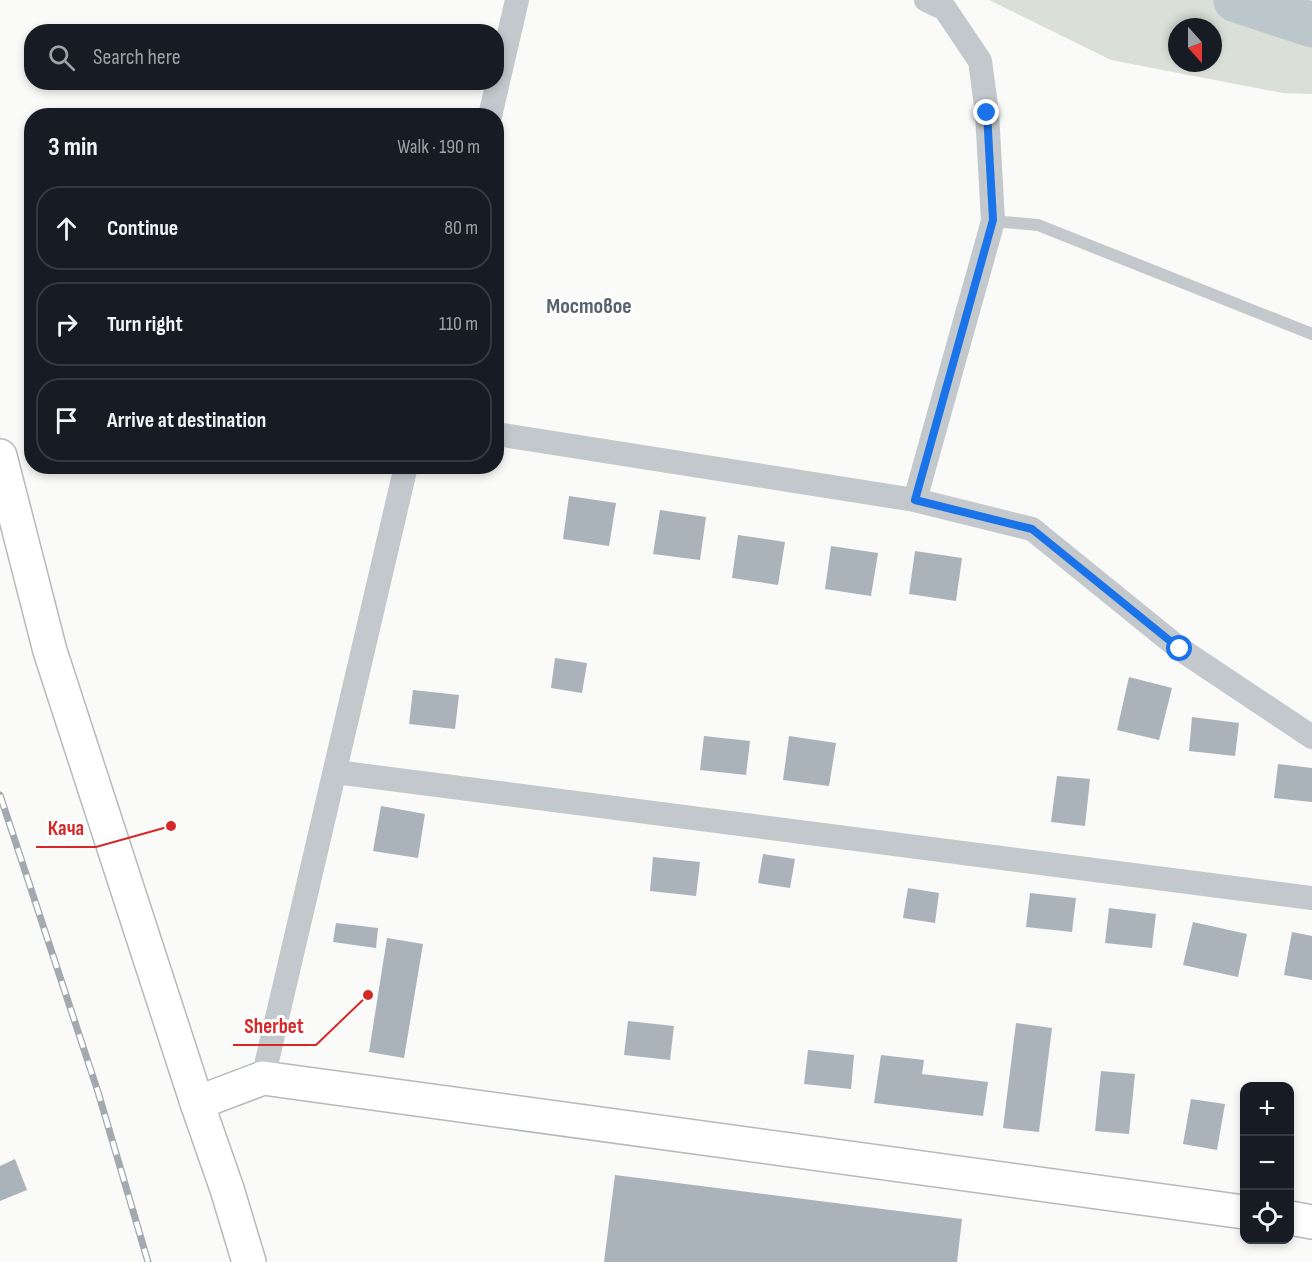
<!DOCTYPE html>
<html lang="en">
<head>
<meta charset="utf-8">
<style>
	:root { --surface:#171b24; --page:#20242c; --text:#f1f3f6; --muted:#9ea1a6; --line:#363941 }
	body { margin:0; font-family:"Sofia Sans Condensed",sans-serif; background:var(--page); color:var(--text) }
	.controls { position:absolute; right:18px; bottom:18px; display:grid; overflow:hidden; border-radius:12px; box-shadow:0 3px 9px #0003 }
	.controls button { width:54px; height:54px; display:grid; place-items:center; padding:0; border:0; border-bottom:2px solid var(--line); background:var(--surface); color:var(--text); font:30px sans-serif }
	.compass { position:absolute; left:1168px; top:18px; width:54px; height:54px; border-radius:50%; background:var(--surface); box-shadow:0 3px 9px #0003; rotate:159deg }
	.stop { position:absolute; width:18px; height:18px; margin:-14px; border:4px solid #1a73e8; border-radius:50%; background:#fff }
	.stop.end { background:#1a73e8; border-color:#fff; box-shadow:0 2px 6px #0008 }
	.list { margin:0; padding:0; list-style:none }
	h2 { display:flex; justify-content:space-between; align-items:center; height:78px; margin:0; padding:0 24px; font-size:26px }
	h2 small { font-size:20px; font-weight:400; color:var(--muted) }
	.list li { display:grid; grid-template-columns:39px 1fr auto; gap:18px; align-items:center; box-sizing:border-box; height:84px; margin:0 12px 12px; padding:0 12px; border:2px solid var(--line); border-radius:24px }
	.list b { display:block; font-size:22px; white-space:nowrap }
	.list em { font-size:20px; font-style:normal; color:var(--muted) }
	.icon { flex:none; width:33px; height:33px; fill:none; stroke:currentColor; stroke-width:2; stroke-linecap:round; stroke-linejoin:round }
	.map { position:relative; flex:none; width:1312px; height:1262px; overflow:hidden }
	.search { position:absolute; background:var(--surface); box-shadow:0 3px 9px #0003; left:24px; top:24px; width:480px; height:66px; display:flex; align-items:center; gap:15px; box-sizing:border-box; padding:0 21px; border-radius:24px; color:var(--muted); font-size:22px }
	.panel { position:absolute; background:var(--surface); box-shadow:0 3px 9px #0003; left:24px; top:108px; width:480px; height:366px; border-radius:24px }
	.map>svg:first-child { display:block }
	.green { fill:#dadfd7; fill-rule:evenodd }
	.lines { fill:none; stroke-linecap:round; stroke-linejoin:round }
	.river { stroke:#bbc7cb; stroke-width:45 }
	.building { fill:#aab3b9 }
	.secondary-casing { stroke:#b3babf; stroke-width:36 }
	.primary-casing { stroke:#b5babe; stroke-width:36 }
	.lane { stroke:#c3c8cc; stroke-width:12 }
	.street { stroke:#c3c8cc; stroke-width:24 }
	.secondary { stroke:#fff; stroke-width:33 }
	.primary { stroke:#fff; stroke-width:33 }
	.rail-casing { stroke:#a2aab0; stroke-width:7 }
	.rail { stroke:#fff; stroke-width:4.5; stroke-dasharray:14; stroke-linecap:butt }
	.route { stroke:#1a73e8; stroke-width:8 }
	.labels { text-anchor:middle; stroke-width:6; stroke-linejoin:round; paint-order:stroke }
	.quarter-label { font-size:22px; font-weight:bold; fill:#57646e; stroke:#fff }
	.leader { fill:none; stroke:#d62828; stroke-width:2 }
	.callout-dot { fill:#d62828; stroke:#fff; stroke-width:2 }
	.callout-label { font-size:21px; text-anchor:middle; font-weight:bold; fill:#d62828; stroke:#fff; stroke-width:6; stroke-linejoin:round; paint-order:stroke }
</style>
</head>
<body>
<div class="map">
<svg width="1312" height="1262" viewBox="0 0 1312 1262">
	<rect width="100%" height="100%" fill="#fafaf8"/>
	<path class="green" d="M989,0H1312V94L1283,93L1111,60ZM1177,27H1213V63H1177Z"/>
	<g class="lines">
		<polyline class="river" points="1236,0 1312,25"/>
	</g>
	<g class="building">
		<polygon points="569,496 616,503 609,546 563,539"/>
		<polygon points="660,510 706,517 700,560 653,554"/>
		<polygon points="738,535 785,542 778,585 732,578"/>
		<polygon points="831,546 878,553 871,596 825,589"/>
		<polygon points="915,551 962,558 956,601 909,594"/>
		<polygon points="555,658 587,663 582,693 551,688"/>
		<polygon points="1129,677 1172,688 1159,740 1117,730"/>
		<polygon points="413,690 459,695 455,729 409,724"/>
		<polygon points="1192,717 1239,723 1235,756 1189,751"/>
		<polygon points="704,736 750,741 746,775 700,770"/>
		<polygon points="789,736 836,743 829,786 783,780"/>
		<polygon points="1278,764 1312,768 1312,802 1274,798"/>
		<polygon points="1057,776 1090,779 1085,826 1051,822"/>
		<polygon points="381,806 425,814 418,858 373,851"/>
		<polygon points="763,854 795,859 790,888 758,883"/>
		<polygon points="653,857 700,862 696,896 650,891"/>
		<polygon points="908,888 939,893 935,923 903,918"/>
		<polygon points="1030,893 1076,898 1072,932 1026,927"/>
		<polygon points="1109,908 1156,914 1152,948 1105,943"/>
		<polygon points="1193,922 1247,934 1238,977 1183,965"/>
		<polygon points="336,923 378,928 376,948 333,942"/>
		<polygon points="1292,932 1312,936 1312,980 1284,975"/>
		<polygon points="387,938 423,944 404,1058 369,1052"/>
		<polygon points="628,1021 674,1026 670,1060 624,1055"/>
		<polygon points="1016,1023 1052,1028 1039,1132 1003,1128"/>
		<polygon points="808,1050 854,1055 851,1089 804,1084"/>
		<polygon points="881,1055 924,1060 922,1074 988,1082 983,1116 874,1103"/>
		<polygon points="1101,1071 1135,1074 1129,1134 1095,1131"/>
		<polygon points="1191,1099 1225,1104 1217,1150 1183,1144"/>
		<polygon points="15,1159 27,1190 0,1201 0,1166"/>
		<polygon points="615,1175 962,1219 957,1262 604,1262"/>
	</g>
	<g class="lines">
		<g class="secondary-casing">
			<g id="secondary">
				<polyline points="197,1103 263,1078 1244,1212"/>
				<polyline points="1290,1218 1312,1222"/>
			</g>
		</g>
		<g class="primary-casing">
			<polyline id="primary" points="0,456 50,651 197,1103 227,1189 249,1262"/>
		</g>
		<polyline class="lane" points="993,221 1038,225 1312,334"/>
		<g class="street">
			<polyline points="490,116 517,0"/>
			<polyline points="496,434 915,500 1032,529 1180,649 1312,737"/>
			<polyline points="915,500 993,221 987,113 980,61 945,9 926,0"/>
			<polyline points="336,772 1312,898"/>
			<polyline points="263,1078 406,466"/>
		</g>
		<use href="#secondary" class="secondary"/>
		<use href="#primary" class="primary"/>
		<g class="rail-casing">
			<polyline id="rail" points="0,795 98,1092 148,1262"/>
		</g>
		<use href="#rail" class="rail"/>
	</g>
	<g class="lines">
		<polyline class="route" points="987,113 993,220 915,500 1032,529 1180,649"/>
	</g>
	<g class="labels">
		<g class="quarter-label">
			<text x="589" y="313">Мостовое</text>
		</g>
	</g>
	<path class="leader" d="M171 826L96 847H36M368 995L316 1045H233"/>
	<g class="callout-dot">
		<circle cx="171" cy="826" r="6"/>
		<circle cx="368" cy="995" r="6"/>
	</g>
	<g class="callout-label">
		<text x="66" y="835">Кача</text>
		<text x="274" y="1033">Sherbet</text>
	</g>
</svg>
<div class="controls">
<button>+</button>
<button>−</button>
<button><svg class="icon" aria-label="locate" viewBox="0 0 24 24"><circle cx="12" cy="12" r="6"/><path d="M12 2v4M12 18v4M2 12h4M18 12h4"/></svg></button>
</div>
<svg class="compass" viewBox="-18 -18 36 36"><path d="M0-13l5 13h-10z" fill="#e53935"/><path d="M0 13l5-13h-10z" fill="#9ea1a6"/></svg>
<div class="stop" style="left:1180px;top:649px"></div>
<div class="stop end" style="left:987px;top:113px"></div>
<div class="search"><svg class="icon" aria-label="search" viewBox="0 0 24 24"><circle cx="10" cy="10" r="6"/><path d="M15 15l6 6"/></svg>Search here</div>
<section class="panel">
<h2>3 min<small>Walk · 190 m</small></h2>
<ul class="list">
<li><svg class="icon" aria-label="ahead" viewBox="0 0 24 24"><path d="M12 20V5M6 11l6-6 6 6"/></svg><div><b>Continue</b></div><em>80 m</em></li>
<li><svg class="icon" aria-label="right" viewBox="0 0 24 24"><path d="M7 20v-9h11M14 6l5 5-5 5"/></svg><div><b>Turn right</b></div><em>110 m</em></li>
<li><svg class="icon" aria-label="arrive" viewBox="0 0 24 24"><path d="M6 21V4h12l-3 4 3 4H6"/></svg><div><b>Arrive at destination</b></div></li>
</ul>
</section>
</div>
</body>
</html>
